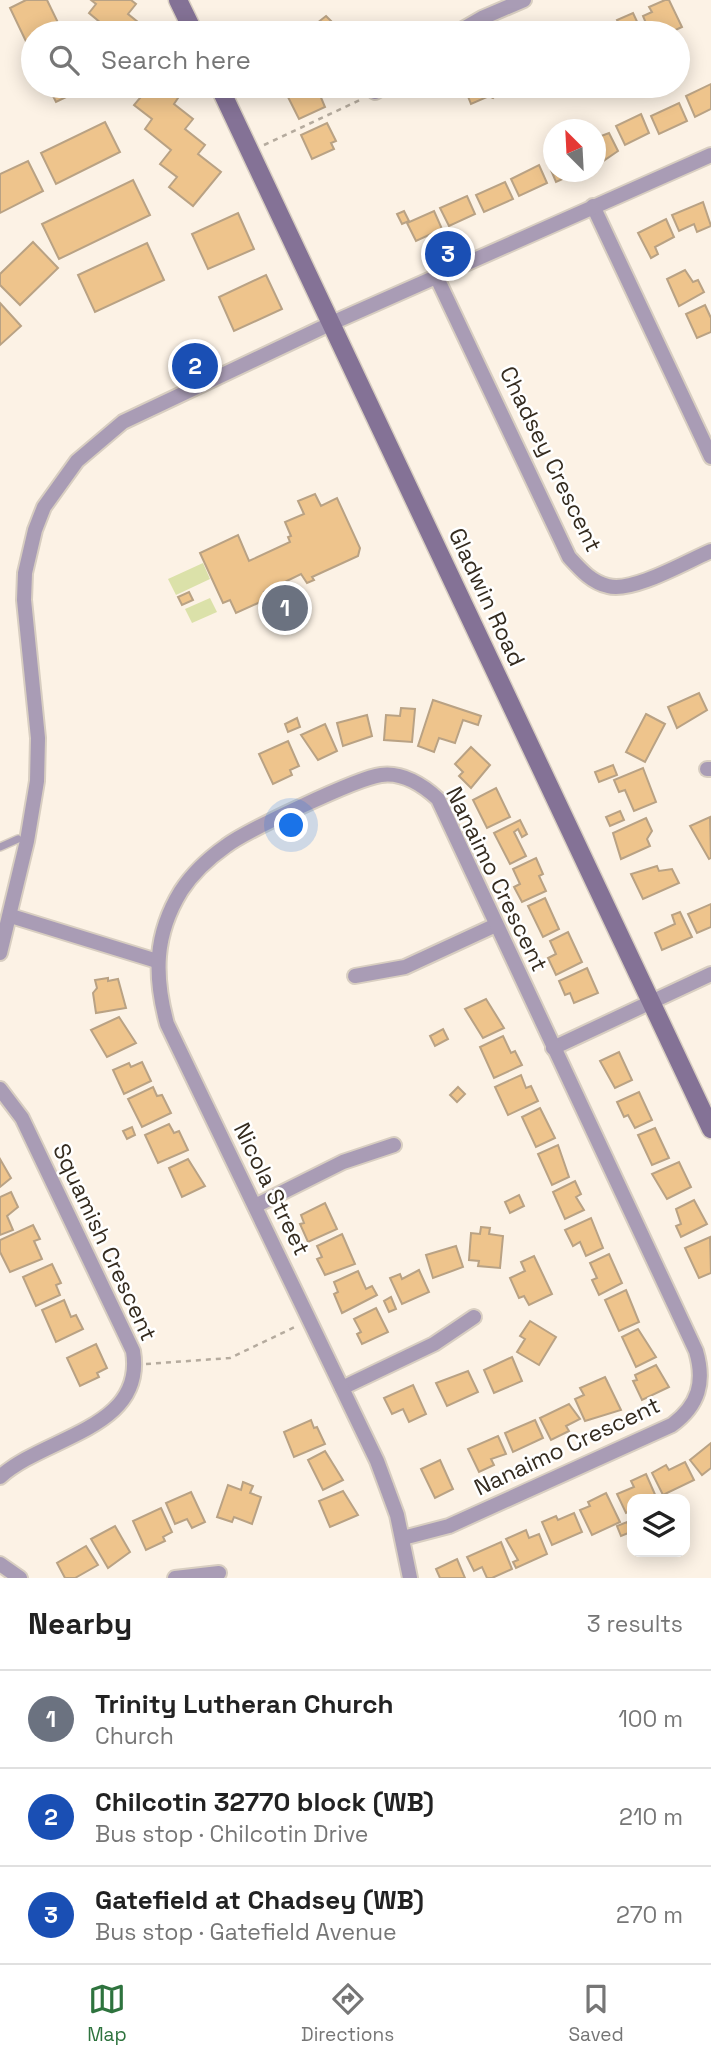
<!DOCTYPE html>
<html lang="en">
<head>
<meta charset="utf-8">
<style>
	:root { --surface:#fff; --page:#f6f6f6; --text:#222; --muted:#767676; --line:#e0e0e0; --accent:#2e733e }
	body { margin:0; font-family:"Space Grotesk",sans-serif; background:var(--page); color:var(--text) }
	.controls { position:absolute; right:21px; bottom:21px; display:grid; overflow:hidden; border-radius:14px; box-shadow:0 4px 18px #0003 }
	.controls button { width:63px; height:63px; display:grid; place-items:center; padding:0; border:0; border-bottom:2px solid var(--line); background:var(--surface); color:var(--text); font:35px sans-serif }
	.compass { position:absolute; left:543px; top:119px; width:63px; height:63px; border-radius:50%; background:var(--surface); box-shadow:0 4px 18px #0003; rotate:336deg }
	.you { position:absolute; left:292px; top:826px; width:24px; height:24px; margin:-18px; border:5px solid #fff; border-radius:50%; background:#1a73e8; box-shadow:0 0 0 10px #1a73e833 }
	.badge { display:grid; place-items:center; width:46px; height:46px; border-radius:50%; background:var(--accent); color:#fff; font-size:23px; font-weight:700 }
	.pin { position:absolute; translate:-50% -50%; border:4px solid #fff; box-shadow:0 2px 7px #0006 }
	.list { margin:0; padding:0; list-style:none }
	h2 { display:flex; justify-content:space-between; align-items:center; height:91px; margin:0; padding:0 28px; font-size:30px }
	h2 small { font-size:23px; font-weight:400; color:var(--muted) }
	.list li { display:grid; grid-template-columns:46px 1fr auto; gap:21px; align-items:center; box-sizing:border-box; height:98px; padding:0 28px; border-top:2px solid var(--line) }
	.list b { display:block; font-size:26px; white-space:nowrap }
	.list p { margin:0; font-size:23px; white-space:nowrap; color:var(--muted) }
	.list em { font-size:23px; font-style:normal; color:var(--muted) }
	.icon { flex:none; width:38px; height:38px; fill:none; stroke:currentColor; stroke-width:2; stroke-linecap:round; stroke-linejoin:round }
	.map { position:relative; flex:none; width:711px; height:1578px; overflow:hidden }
	.search { position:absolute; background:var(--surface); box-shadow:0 4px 18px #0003; left:21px; right:21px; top:21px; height:77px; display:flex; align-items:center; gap:18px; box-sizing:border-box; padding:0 24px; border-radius:38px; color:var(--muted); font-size:26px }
	.sheet { height:385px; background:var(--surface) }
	nav { display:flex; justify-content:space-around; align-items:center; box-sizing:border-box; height:98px; border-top:2px solid var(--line); background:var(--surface); font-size:19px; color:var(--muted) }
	nav a { display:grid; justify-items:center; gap:4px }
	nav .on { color:var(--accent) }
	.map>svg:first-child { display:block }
	.green { fill:#dbe1a9 }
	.building { fill:#eec48c; stroke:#b9a284; stroke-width:2 }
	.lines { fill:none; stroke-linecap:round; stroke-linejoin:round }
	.service-casing { stroke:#d8cec1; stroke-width:10 }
	.minor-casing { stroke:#d8cec1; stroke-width:18 }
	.secondary-casing { stroke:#d8cec1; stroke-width:21 }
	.path { stroke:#b5ab9e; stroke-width:2.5; stroke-dasharray:5 5; stroke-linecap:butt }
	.service { stroke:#a99cb5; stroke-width:7 }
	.minor { stroke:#a99cb5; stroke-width:14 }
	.secondary { stroke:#847296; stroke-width:18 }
	.labels { text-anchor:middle; stroke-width:5; stroke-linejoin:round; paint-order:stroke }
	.street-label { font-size:23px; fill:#342b1f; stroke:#fff }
</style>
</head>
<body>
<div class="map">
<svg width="711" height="1578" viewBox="0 0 711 1578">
	<rect width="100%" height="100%" fill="#fcf2e5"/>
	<g class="green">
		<polygon points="203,563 210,579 176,595 168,579"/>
		<polygon points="210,598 217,612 192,623 185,609"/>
	</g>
	<g class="building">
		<polygon points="26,0 47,0 63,33 33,33 33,56 10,8"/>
		<polygon points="91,0 131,0 136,4 128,14 148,30 145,33 113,33 89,13 96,4"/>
		<polygon points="665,0 669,0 682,27 669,33 650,33 643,16 652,12 649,7"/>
		<polygon points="633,13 640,28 635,30 636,33 607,33 621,28 617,20"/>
		<polygon points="326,16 343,33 303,32 307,26 312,27"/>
		<polygon points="591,24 596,33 574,33 574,32"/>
		<polygon points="711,84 711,109 695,117 686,96"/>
		<polygon points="48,86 89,86 56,102"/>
		<polygon points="150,86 168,86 180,95 174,104 193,119 185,129 205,145 198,154 221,172 193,206 169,187 177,177 160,164 171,150 145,129 152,119 134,105"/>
		<polygon points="310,86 312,91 317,88 325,107 299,119 287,95"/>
		<polygon points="456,86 494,86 498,93 493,98 489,96 471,104 467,94 461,96"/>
		<polygon points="679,103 687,121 659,134 651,116"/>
		<polygon points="641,114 649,133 625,145 616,126"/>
		<polygon points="105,122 120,152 56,184 41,153"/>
		<polygon points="327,123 336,141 331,143 334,149 312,159 301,135"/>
		<polygon points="609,133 618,151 596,166 596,138"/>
		<polygon points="28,161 43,191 0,213 0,174"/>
		<polygon points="554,161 554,172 578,172 556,182 548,163"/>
		<polygon points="539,165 547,183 519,196 511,179"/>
		<polygon points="133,180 150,215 59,259 42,224"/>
		<polygon points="505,182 513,199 484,212 476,195"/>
		<polygon points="467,196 475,214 449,226 440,208"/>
		<polygon points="703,202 711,226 697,232 694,224 679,231 672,215"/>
		<polygon points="404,211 409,221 402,224 397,214"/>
		<polygon points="434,211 442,229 416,241 407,223"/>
		<polygon points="238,213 254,249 208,269 192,234"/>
		<polygon points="666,219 674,237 655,247 658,254 651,258 638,233"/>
		<polygon points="33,242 58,268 20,305 0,285 0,274"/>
		<polygon points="147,243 164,280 95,312 78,275"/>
		<polygon points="685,270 693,282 698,280 704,292 679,306 667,279"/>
		<polygon points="266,275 282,309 234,331 219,297"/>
		<polygon points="0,303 21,326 0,345"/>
		<polygon points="705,305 711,318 711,332 697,338 686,314"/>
		<polygon points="315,494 321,506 337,498 360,548 358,556 312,577 314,580 307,583 301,574 264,592 267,599 236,613 230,600 223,603 200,553 238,535 249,561 290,542 288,537 291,536 285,522 304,514 298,501"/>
		<polygon points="189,592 193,600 182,605 178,597"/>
		<polygon points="699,693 707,710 677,728 668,707"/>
		<polygon points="433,700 481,716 478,725 463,720 455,743 439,738 434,752 418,746"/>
		<polygon points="401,708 415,709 412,742 384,740 386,715 400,716"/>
		<polygon points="646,714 665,724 645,762 626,752"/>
		<polygon points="367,715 372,736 343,746 337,723"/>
		<polygon points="297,718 300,727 288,732 285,724"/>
		<polygon points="325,724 337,751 318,760 301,735"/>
		<polygon points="288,741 299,766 290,770 292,775 273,784 259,754"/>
		<polygon points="471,747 490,765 471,788 459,776 463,772 455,764"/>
		<polygon points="613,765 617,775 599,782 595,772"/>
		<polygon points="643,768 656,802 634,811 625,790 619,792 614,780"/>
		<polygon points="496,788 510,817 487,828 473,800"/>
		<polygon points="620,811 624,820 610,826 606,817"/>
		<polygon points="710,817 711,858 709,859 690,826"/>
		<polygon points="646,818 652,831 647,839 650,846 621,859 613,833"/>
		<polygon points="520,820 527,834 522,837 518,829 514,832 526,856 510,864 494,833"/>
		<polygon points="536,858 543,874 539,876 546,891 522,902 514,887 520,884 513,869"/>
		<polygon points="657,866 659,871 672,869 679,883 643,899 631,874"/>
		<polygon points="545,898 559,929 543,937 528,906"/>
		<polygon points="711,904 711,927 697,933 688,914"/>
		<polygon points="680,912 692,937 662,950 655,933 675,924 672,915"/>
		<polygon points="568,932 582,962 556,975 548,958 556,954 550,941"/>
		<polygon points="587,968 598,993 574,1003 570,993 565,995 559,981"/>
		<polygon points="108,978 108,981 118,979 126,1008 96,1013 93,993 97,988 95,980"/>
		<polygon points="486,999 504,1028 483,1038 465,1009"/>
		<polygon points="119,1017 136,1043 107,1057 91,1030"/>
		<polygon points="443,1029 448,1039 435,1046 430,1036"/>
		<polygon points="503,1036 511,1053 515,1051 522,1065 494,1078 480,1047"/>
		<polygon points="619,1052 632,1080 615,1088 600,1061"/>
		<polygon points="142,1062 151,1081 124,1094 113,1070 129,1063 131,1067"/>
		<polygon points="521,1075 526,1088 531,1086 538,1101 508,1115 495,1087"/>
		<polygon points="153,1087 157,1096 162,1095 171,1113 142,1127 128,1099"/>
		<polygon points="458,1087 465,1094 457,1102 450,1095"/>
		<polygon points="639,1092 652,1120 635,1128 628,1115 624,1117 617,1102"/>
		<polygon points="540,1108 555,1138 536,1147 522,1117"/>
		<polygon points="169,1124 174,1133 179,1131 188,1150 158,1163 145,1135"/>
		<polygon points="132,1127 135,1135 127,1139 123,1131"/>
		<polygon points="655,1128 669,1158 652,1165 638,1135"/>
		<polygon points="558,1145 569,1177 552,1185 538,1154"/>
		<polygon points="0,1159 11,1178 0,1187"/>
		<polygon points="188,1159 205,1186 182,1197 169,1168"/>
		<polygon points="679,1162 691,1187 667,1199 652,1174"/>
		<polygon points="575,1181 581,1194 576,1197 584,1210 565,1219 553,1192"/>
		<polygon points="11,1192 18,1207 7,1216 13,1230 0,1235 0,1197"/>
		<polygon points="519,1195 524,1206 510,1213 505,1202"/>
		<polygon points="694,1200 707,1224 681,1237 676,1226 681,1224 676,1209"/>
		<polygon points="325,1203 337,1229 308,1242 300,1224 304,1223 301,1215"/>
		<polygon points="591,1218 603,1248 586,1256 580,1242 573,1246 565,1230"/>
		<polygon points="33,1225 40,1239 34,1241 42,1259 10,1272 0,1252 0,1240"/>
		<polygon points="481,1227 490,1228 489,1234 503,1236 500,1268 478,1266 479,1261 469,1260 471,1233 480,1234"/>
		<polygon points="342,1234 355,1264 325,1275 317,1259 322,1257 317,1246"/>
		<polygon points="710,1237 711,1273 699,1278 685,1248"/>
		<polygon points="456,1246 463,1267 433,1278 426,1255"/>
		<polygon points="609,1254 622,1283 599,1295 592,1280 597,1278 590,1263"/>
		<polygon points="534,1256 552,1294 529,1305 524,1296 519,1298 510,1278 525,1271 521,1262"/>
		<polygon points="52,1264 61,1283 56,1285 60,1295 36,1306 23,1277"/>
		<polygon points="419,1270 429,1292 402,1304 390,1278 400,1274 402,1279"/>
		<polygon points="358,1271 366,1289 372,1286 377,1295 342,1313 334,1294 338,1292 334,1282"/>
		<polygon points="626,1290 639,1322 619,1331 605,1300"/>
		<polygon points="391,1297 396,1309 389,1312 384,1301"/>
		<polygon points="64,1300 71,1317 76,1315 83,1329 56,1342 42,1310"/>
		<polygon points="376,1308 388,1332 362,1344 357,1334 361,1332 354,1319"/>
		<polygon points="530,1321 556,1337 539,1365 517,1352 525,1339 520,1336"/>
		<polygon points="638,1329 656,1357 636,1367 622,1337"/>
		<polygon points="96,1344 107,1368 97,1373 99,1377 80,1386 67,1358"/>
		<polygon points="512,1357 522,1381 494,1393 484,1370"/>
		<polygon points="656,1365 669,1387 642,1400 633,1381 637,1380 635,1375"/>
		<polygon points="468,1371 478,1392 447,1406 436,1383"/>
		<polygon points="605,1377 621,1410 585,1421 575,1399 584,1395 580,1388"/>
		<polygon points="413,1385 426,1414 409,1422 403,1409 392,1414 384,1398"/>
		<polygon points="569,1404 580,1419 566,1426 569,1431 551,1440 540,1418"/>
		<polygon points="311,1420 314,1428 317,1427 325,1444 294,1457 284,1432"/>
		<polygon points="535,1420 543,1438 513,1452 505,1433"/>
		<polygon points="498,1436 506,1454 491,1459 494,1465 479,1472 468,1449"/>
		<polygon points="711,1443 711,1468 702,1475 690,1460"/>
		<polygon points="325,1451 343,1480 323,1490 308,1460"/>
		<polygon points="440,1460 453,1489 435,1498 421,1469"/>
		<polygon points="685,1462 694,1480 663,1495 652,1473 666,1465 669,1470"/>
		<polygon points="646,1474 657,1499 632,1499 632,1510 626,1513 617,1494 634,1487 631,1481"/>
		<polygon points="243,1482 253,1486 250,1493 261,1497 252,1524 234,1517 232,1522 217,1517 228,1485 241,1490"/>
		<polygon points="343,1491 358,1515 330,1527 319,1501"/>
		<polygon points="191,1492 205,1522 192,1528 187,1519 175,1524 166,1503"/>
		<polygon points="606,1493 620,1522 592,1535 580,1510 590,1506 588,1502"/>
		<polygon points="161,1508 172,1532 163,1537 165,1541 146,1550 133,1521"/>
		<polygon points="574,1513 582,1532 552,1545 542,1522 556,1516 558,1520"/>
		<polygon points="627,1522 631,1532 621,1536 617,1526"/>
		<polygon points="115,1526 130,1552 108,1568 91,1539"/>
		<polygon points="526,1530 529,1538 539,1534 547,1554 516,1568 513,1562 518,1560 506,1539"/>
		<polygon points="501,1542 512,1569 492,1578 487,1578 482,1567 474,1571 467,1557"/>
		<polygon points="86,1546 98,1565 75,1578 65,1578 57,1563"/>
		<polygon points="457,1559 465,1578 440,1578 436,1569"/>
	</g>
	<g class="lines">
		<g class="service-casing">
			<polyline id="service" points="0,847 18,839"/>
		</g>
		<g class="minor-casing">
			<g id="minor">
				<polyline points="456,33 482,18 524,0"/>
				<polyline points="375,92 385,86"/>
				<polyline points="593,206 711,457"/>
				<path d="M437,278L569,557C580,569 591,582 608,586C633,593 687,561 711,551"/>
				<polyline points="707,769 711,769"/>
				<polyline points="11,916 157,961"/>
				<polyline points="0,953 27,841 37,781 38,738 24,600 25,573 35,530 44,507 77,461 123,422 332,323 711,155"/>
				<polyline points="355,976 405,967 496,925"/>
				<polyline points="553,1048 711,974"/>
				<path d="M0,1089L22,1118L133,1351C146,1429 45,1436 0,1477"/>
				<polyline points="255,1206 343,1162 394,1145"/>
				<polyline points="342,1388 434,1344 474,1317"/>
				<path d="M403,1538L449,1526L672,1425C699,1405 705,1382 696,1351L438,799C423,785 402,772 381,775C357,778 246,831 226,846C209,858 192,874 181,891C154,935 154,976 167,1024L377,1461L397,1515L410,1578"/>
				<polyline points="0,1564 20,1578"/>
				<polyline points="175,1578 219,1573"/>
			</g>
		</g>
		<g class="secondary-casing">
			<g id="secondary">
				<polyline points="178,0 194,33"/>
				<polyline points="219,86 711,1129"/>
			</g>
		</g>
		<g class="path">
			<polyline points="264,145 362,99"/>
			<polyline points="146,1364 230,1358 297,1326"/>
		</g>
		<use href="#service" class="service"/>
		<use href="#minor" class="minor"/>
		<use href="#secondary" class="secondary"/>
	</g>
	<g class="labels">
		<g class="street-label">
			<text transform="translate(551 459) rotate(64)" y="8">Chadsey Crescent</text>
			<text transform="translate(487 597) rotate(65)" y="8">Gladwin Road</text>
			<text transform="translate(497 879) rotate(64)" y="8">Nanaimo Crescent</text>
			<text transform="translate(272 1189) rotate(64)" y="8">Nicola Street</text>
			<text transform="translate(105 1242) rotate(65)" y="8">Squamish Crescent</text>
			<text transform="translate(567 1446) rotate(-25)" y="8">Nanaimo Crescent</text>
		</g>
	</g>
</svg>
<div class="controls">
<button><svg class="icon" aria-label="layers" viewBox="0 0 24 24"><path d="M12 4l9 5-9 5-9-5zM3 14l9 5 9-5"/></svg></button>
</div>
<svg class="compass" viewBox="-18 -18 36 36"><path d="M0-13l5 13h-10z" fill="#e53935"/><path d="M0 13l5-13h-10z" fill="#767676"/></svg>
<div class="you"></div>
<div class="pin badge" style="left:285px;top:608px;background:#6b7280">1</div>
<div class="pin badge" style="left:195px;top:366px;background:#1a4fb4">2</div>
<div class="pin badge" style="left:448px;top:254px;background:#1a4fb4">3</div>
<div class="search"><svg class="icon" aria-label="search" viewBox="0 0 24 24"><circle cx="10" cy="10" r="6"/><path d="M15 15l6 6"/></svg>Search here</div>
</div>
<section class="sheet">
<h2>Nearby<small>3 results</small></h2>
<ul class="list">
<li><span class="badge" style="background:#6b7280">1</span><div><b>Trinity Lutheran Church</b><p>Church</p></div><em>100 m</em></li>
<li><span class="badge" style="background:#1a4fb4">2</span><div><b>Chilcotin 32770 block (WB)</b><p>Bus stop · Chilcotin Drive</p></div><em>210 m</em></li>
<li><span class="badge" style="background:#1a4fb4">3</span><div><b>Gatefield at Chadsey (WB)</b><p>Bus stop · Gatefield Avenue</p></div><em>270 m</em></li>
</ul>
</section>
<nav>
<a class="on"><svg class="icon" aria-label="map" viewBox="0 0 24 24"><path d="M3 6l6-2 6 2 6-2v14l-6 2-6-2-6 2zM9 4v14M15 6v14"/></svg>Map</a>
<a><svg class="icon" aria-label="directions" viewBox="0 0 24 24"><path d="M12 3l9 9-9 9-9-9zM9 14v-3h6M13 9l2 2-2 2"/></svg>Directions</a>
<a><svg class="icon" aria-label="saved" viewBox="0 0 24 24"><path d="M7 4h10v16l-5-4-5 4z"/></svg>Saved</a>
</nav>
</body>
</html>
